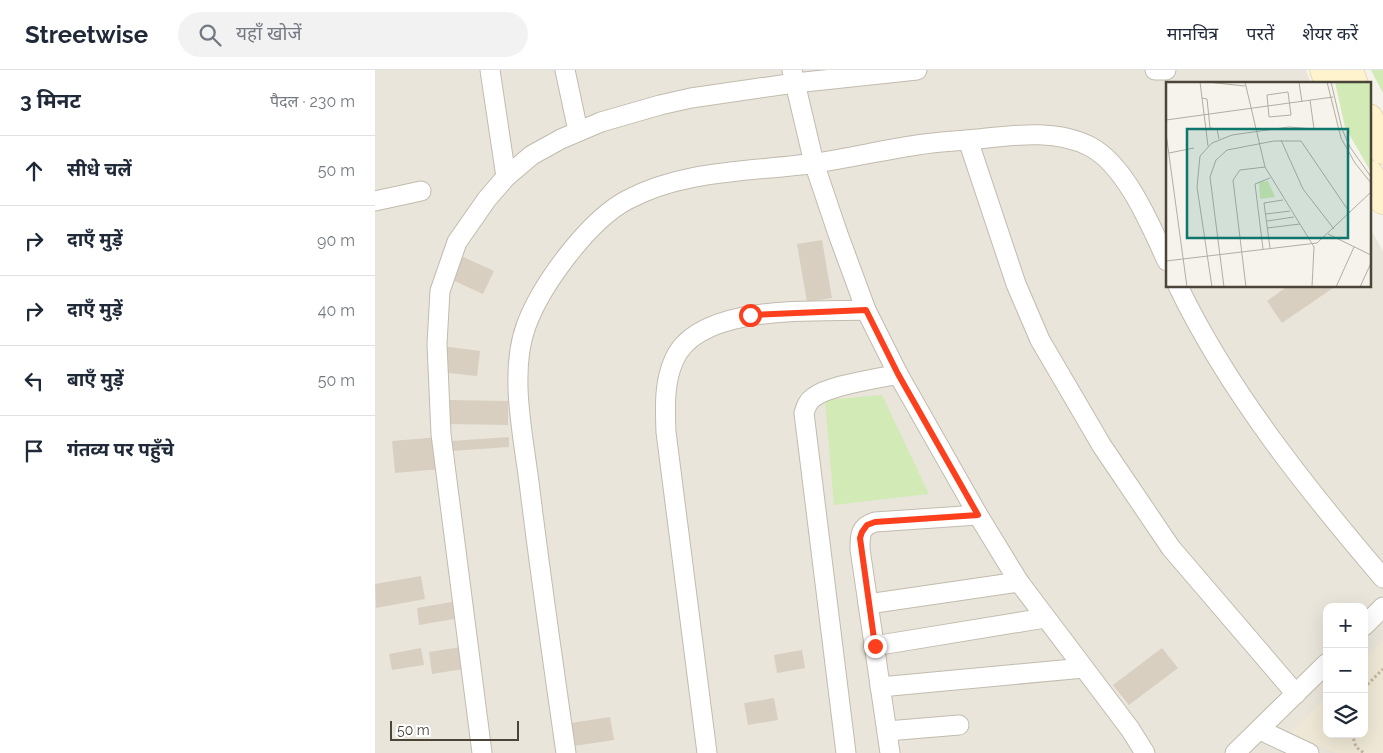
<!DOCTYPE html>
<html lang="hi">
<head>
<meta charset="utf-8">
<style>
	:root { --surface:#fff; --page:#f2f2f3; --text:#1f2937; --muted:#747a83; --line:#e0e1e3 }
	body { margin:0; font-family:Raleway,"Noto Sans Devanagari",sans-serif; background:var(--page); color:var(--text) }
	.controls { position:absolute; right:15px; bottom:15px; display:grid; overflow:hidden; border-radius:10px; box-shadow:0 5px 20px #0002 }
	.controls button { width:45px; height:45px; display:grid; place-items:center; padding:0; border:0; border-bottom:1px solid var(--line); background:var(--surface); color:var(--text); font:25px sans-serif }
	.scale { position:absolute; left:15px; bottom:12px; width:129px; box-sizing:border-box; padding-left:5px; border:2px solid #4b4439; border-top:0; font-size:14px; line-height:18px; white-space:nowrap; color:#4b4439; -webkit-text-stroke:4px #fff; paint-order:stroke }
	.stop { position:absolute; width:15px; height:15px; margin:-11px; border:4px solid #fc3f1d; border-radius:50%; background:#fff }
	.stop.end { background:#fc3f1d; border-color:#fff; box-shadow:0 1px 5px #0008 }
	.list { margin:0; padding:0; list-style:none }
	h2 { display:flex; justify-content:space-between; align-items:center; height:65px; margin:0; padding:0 20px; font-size:21px }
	h2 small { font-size:16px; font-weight:400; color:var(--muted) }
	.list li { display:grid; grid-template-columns:32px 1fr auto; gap:15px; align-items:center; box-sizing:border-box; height:70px; padding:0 20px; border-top:1px solid var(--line) }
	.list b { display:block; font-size:19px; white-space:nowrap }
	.list em { font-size:16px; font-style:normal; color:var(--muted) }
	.icon { flex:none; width:28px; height:28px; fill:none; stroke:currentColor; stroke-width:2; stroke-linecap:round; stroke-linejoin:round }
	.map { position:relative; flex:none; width:1008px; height:683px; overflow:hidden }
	header { display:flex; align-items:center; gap:30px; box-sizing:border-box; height:70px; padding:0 25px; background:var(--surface); border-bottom:1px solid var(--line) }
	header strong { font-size:24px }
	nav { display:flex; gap:28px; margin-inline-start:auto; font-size:18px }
	.search { width:350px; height:45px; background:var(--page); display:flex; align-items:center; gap:12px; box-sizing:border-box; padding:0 18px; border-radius:28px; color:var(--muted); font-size:19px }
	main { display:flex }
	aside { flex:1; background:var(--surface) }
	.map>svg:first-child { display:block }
	.residential { fill:#eae5da; fill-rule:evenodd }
	.education { fill:#efe8d6 }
	.green { fill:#d2eab5 }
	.building { fill:#d8cfc1 }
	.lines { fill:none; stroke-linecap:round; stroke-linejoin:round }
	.street-casing { stroke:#c2bbae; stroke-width:21 }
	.secondary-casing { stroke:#d6c79b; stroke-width:29 }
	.path { stroke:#c4b79f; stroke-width:3; stroke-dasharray:2.5 2.5; stroke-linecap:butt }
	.street { stroke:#fff; stroke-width:19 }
	.secondary { stroke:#fff3cd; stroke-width:28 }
	.route { stroke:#fc3f1d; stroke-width:6 }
	.inset-road { fill:none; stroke:#b2ada4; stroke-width:1 }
	.view { fill:#0f766e; fill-opacity:0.15; stroke:#0f766e; stroke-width:2.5 }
	.inset-edge { fill:none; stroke:#4b4439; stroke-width:2.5 }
</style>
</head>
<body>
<header>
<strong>Streetwise</strong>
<div class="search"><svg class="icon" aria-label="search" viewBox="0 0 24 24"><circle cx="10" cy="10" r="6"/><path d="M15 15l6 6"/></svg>यहाँ खोजें</div>
<nav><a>मानचित्र</a><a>परतें</a><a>शेयर करें</a></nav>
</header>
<main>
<aside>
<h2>3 मिनट<small>पैदल · 230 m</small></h2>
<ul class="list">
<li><svg class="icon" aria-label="ahead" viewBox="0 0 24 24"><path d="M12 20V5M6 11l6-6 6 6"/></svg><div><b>सीधे चलें</b></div><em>50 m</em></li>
<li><svg class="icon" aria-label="right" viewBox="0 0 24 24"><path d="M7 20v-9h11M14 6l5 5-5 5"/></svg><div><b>दाएँ मुड़ें</b></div><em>90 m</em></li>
<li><svg class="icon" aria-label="right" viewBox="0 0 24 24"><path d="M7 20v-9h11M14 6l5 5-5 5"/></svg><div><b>दाएँ मुड़ें</b></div><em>40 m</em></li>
<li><svg class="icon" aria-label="left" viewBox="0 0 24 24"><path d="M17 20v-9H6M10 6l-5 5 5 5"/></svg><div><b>बाएँ मुड़ें</b></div><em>50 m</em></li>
<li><svg class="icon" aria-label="arrive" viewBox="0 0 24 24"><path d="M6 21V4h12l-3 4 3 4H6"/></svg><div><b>गंतव्य पर पहुँचे</b></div></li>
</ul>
</aside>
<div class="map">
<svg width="1008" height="683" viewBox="0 0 1008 683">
	<rect width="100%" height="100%" fill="#f6f3ec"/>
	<path class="residential" d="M0,0H931L936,14H792V216H994V156L1008,181V683H0ZM952,537H989V664H952Z"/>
	<polygon class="education" points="1008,570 1008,683 962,683 915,663 952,626 952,664 989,664 989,589"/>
	<g class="green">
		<polygon points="996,0 1008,0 1008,23"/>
		<polygon points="507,325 554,424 459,435 450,330"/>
	</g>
	<g class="building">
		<polygon points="447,170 457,228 432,232 422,174"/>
		<polygon points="84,185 119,201 108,224 73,208"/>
		<polygon points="913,216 961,216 907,253 892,231"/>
		<polygon points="67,276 105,281 102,306 64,302"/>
		<polygon points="71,330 133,331 133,355 71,354"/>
		<polygon points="64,367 66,399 20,403 17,371"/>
		<polygon points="134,367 134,377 76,381 76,371"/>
		<polygon points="46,506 50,529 1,538 0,514"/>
		<polygon points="82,531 85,548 44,555 42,538"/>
		<polygon points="92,576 95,598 57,604 54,582"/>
		<polygon points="46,578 49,595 17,600 14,584"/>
		<polygon points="787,578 803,598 754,635 738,615"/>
		<polygon points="427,580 430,598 402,603 399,585"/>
		<polygon points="399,628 403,650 373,655 369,633"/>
		<polygon points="235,647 239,670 199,676 196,653"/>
	</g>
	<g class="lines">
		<g class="street-casing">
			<g id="street">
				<polyline points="115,0 131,107"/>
				<polyline points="190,0 203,61"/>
				<polyline points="417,0 439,93 463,164 491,240 523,304 603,445 644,512 755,659 770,683"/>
				<polyline points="780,0 791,0"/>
				<polyline points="593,70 641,214 665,270 727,376 796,478 921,624"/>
				<polyline points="0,131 46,121"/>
				<path d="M803,216C854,322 932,419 1008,508"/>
				<polyline points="493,534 644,512"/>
				<polyline points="989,556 1008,537"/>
				<polyline points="499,576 670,548"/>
				<polyline points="505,617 709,598"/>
				<polyline points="885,660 934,683"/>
				<polyline points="512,661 584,655"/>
				<polyline points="107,683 66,364 62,274 65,221 82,172 112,129 131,107 157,85 186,69 226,52 285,35 316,28 420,13 542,0"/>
				<path d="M191,683C178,593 165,503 154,412C148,365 134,302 151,256C166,215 213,151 252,130C310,99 377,102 441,93C475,88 508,80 542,75C562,72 583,71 603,69C640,65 682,59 716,77C751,96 776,156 792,191"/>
				<path d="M332,683L291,362C290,338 289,312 299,290C323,233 440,242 491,240"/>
				<path d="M471,683L429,343C431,336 433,331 439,327C455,315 502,309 523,304"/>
				<path d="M515,683L485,479C485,464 485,457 500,452L603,445"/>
				<polyline points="860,683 952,593"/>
			</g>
		</g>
		<g class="secondary-casing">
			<g id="secondary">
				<polyline points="949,0 954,14"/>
				<polyline points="974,0 979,14"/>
				<polyline points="994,48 1008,80"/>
				<polyline points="994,104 1008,130"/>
			</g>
		</g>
		<g class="path">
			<polyline points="989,618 1008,599"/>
			<polyline points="977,664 981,677 989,683"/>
		</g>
		<use href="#street" class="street"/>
		<use href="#secondary" class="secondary"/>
	</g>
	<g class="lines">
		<polyline class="route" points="375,245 491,240 523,304 603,445 500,452 492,455 487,462 485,468 500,576"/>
	</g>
	<g transform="translate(791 12)">
		<rect width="205" height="205" fill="#f6f3ec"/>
		<path d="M169,0H205V90L179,45ZM102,99L109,115L94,117L93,100Z" fill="#d2eab5"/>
		<path class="inset-road" d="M34,0L42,64M41,0L79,4M79,0L99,85L148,165L146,205M133,0L136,20M161,0L175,56L189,81L205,101M165,0L176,47L184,65L205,95M122,10L125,33L103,35L101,13ZM36,16L41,17L44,46L51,47L53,57M0,38L167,15M0,51L21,205M115,58L137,107L168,147M3,71L28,66M100,132L124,129M101,139L128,135M101,146L134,142M162,152L205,173M104,166L98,121L117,118M97,167L89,102L104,96M0,179L151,161L205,110M46,205L31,105L34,74L46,61L66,53L123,45L148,47L144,18M58,205L44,95L50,78L61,68L108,59H135L184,131M80,205L67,98L74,88L99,85M170,205L188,165M194,205L205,181"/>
		<path class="view" d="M21,47H182V156H21Z"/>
		<rect width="205" height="205" class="inset-edge"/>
	</g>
</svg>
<div class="controls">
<button>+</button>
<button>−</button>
<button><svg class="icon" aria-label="layers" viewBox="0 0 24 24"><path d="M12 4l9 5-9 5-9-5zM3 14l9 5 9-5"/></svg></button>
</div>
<div class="scale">50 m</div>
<div class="stop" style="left:375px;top:245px"></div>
<div class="stop end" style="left:500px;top:576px"></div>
</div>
</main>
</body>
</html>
